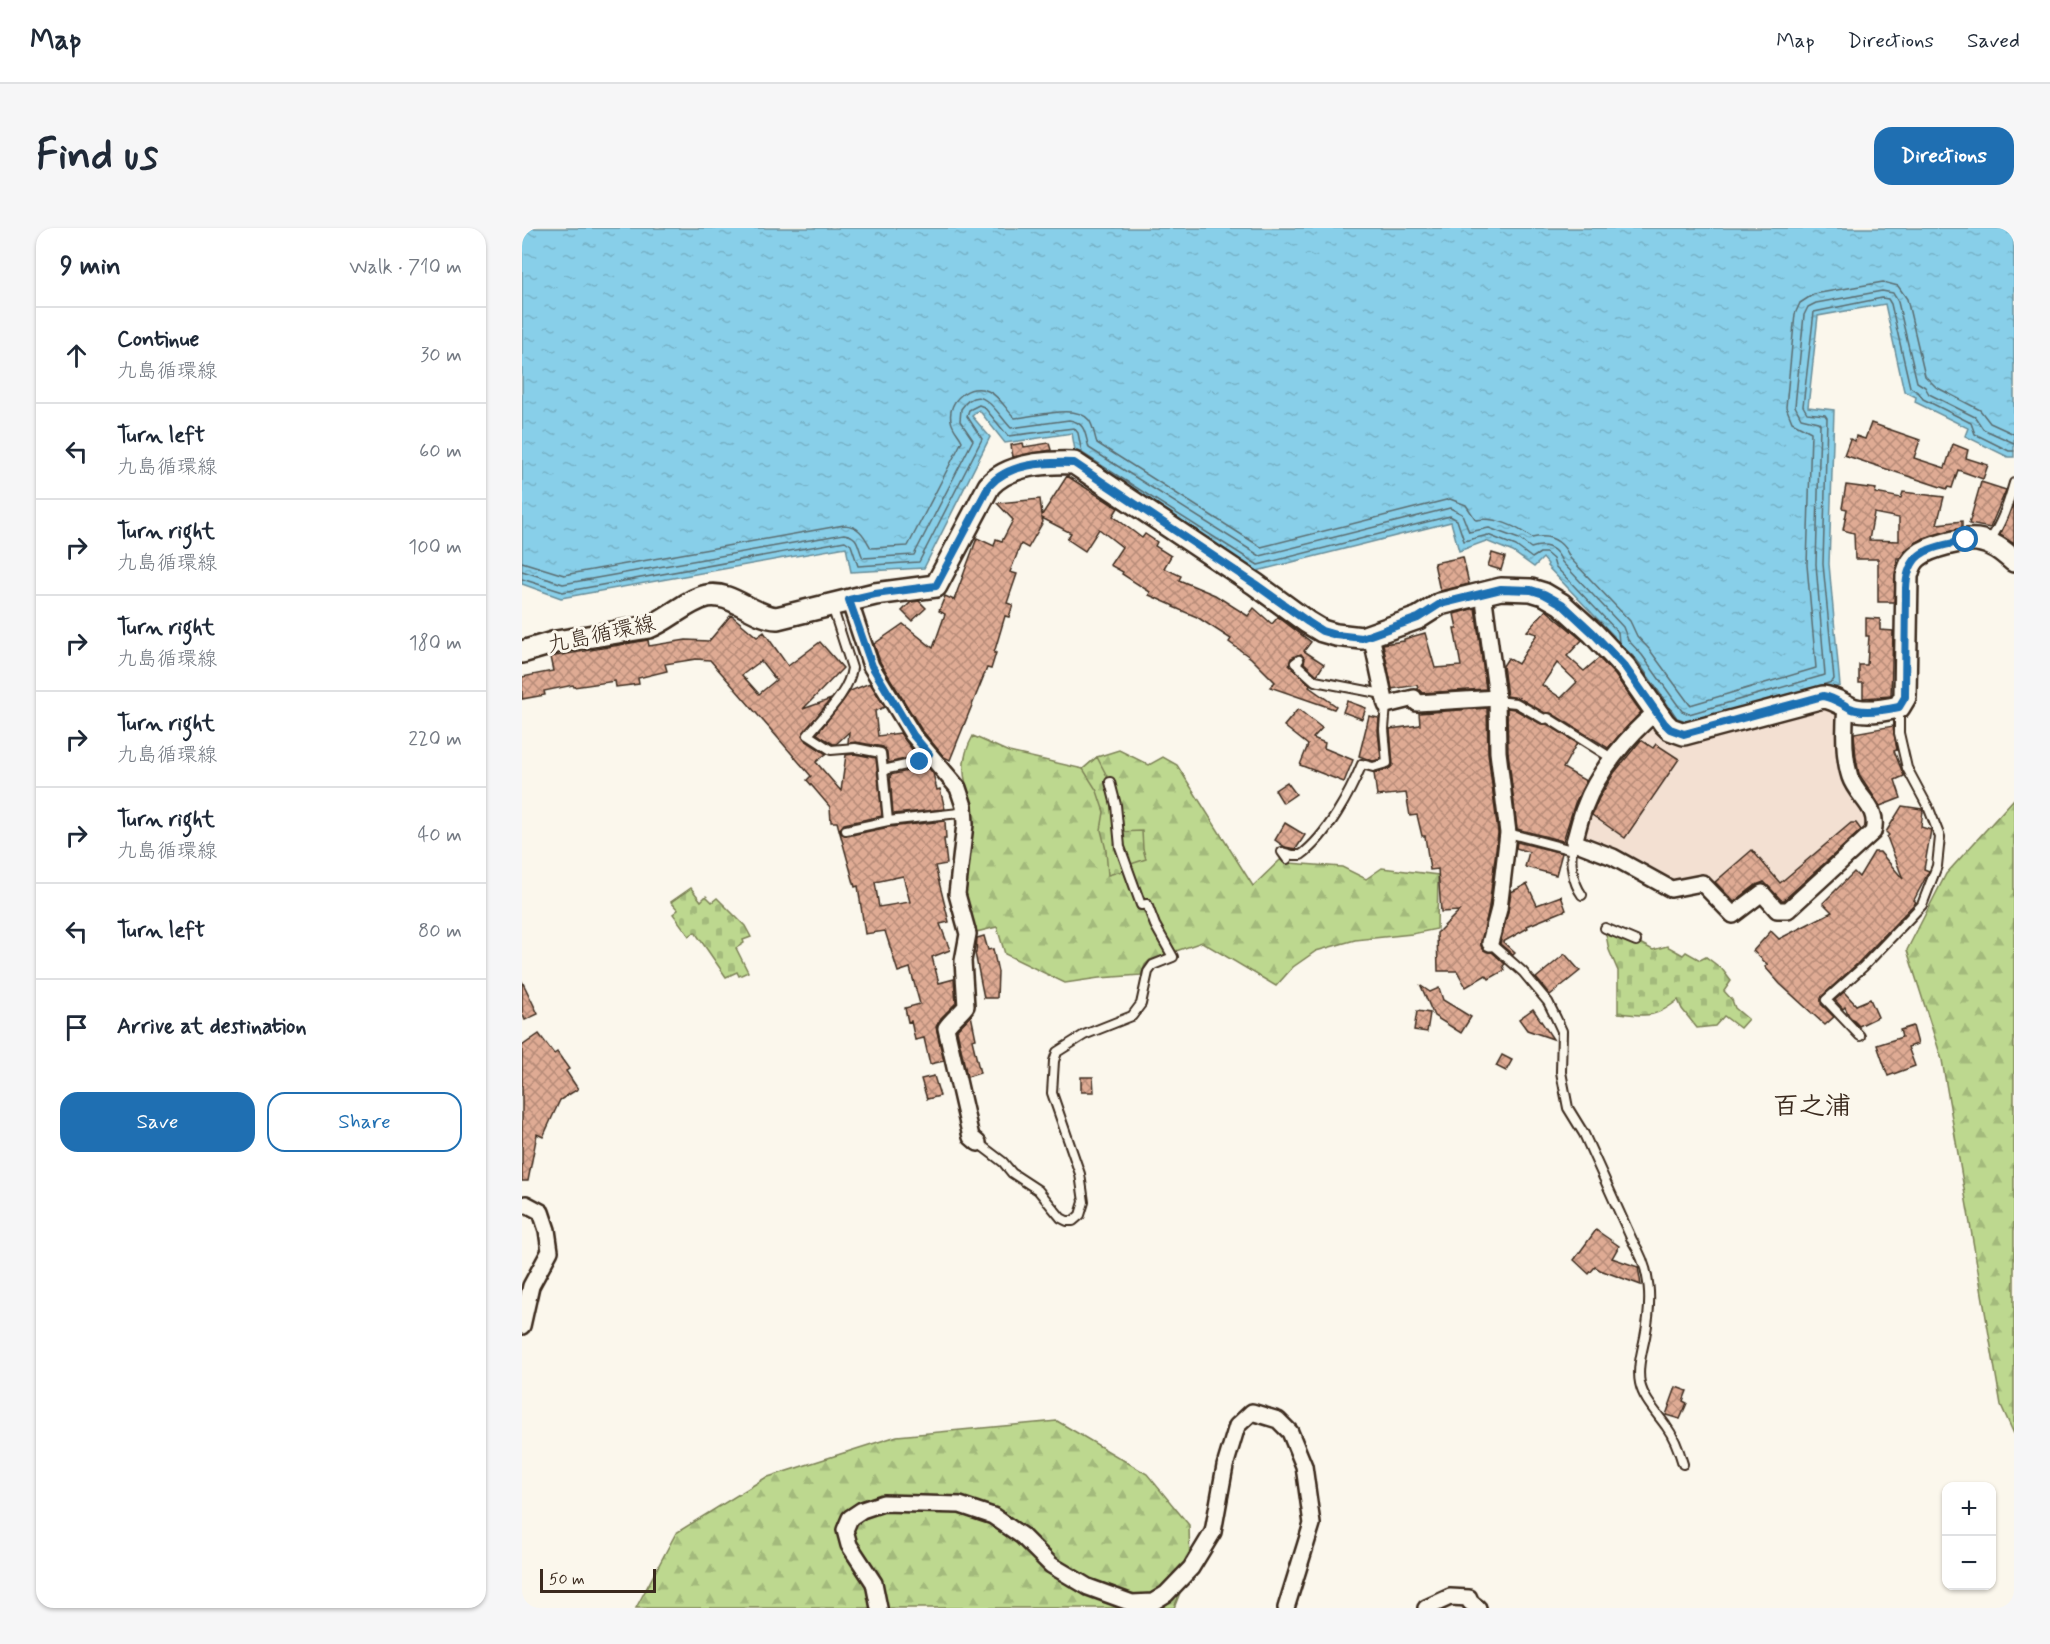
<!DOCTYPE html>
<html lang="en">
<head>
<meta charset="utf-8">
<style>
	:root { --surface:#fff; --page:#f6f6f7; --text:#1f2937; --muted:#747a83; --line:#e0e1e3; --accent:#1f6fb2 }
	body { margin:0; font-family:Mynerve,"Klee One",sans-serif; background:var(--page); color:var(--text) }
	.controls { position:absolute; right:18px; bottom:18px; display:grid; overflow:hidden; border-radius:12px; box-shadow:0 2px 4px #0004 }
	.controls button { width:54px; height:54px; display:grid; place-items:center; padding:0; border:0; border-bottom:2px solid var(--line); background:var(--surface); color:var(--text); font:30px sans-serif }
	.scale { position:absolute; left:18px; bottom:15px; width:116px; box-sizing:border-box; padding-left:6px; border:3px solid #3b2a1e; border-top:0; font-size:16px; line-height:21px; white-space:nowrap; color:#3b2a1e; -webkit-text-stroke:4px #fbf7ec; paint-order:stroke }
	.stop { position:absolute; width:18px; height:18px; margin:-14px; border:4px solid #1f6fb2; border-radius:50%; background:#fff }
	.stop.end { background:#1f6fb2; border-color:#fff; box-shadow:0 2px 6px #0008 }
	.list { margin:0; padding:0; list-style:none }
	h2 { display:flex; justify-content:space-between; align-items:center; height:78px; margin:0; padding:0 24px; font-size:26px }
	h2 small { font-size:20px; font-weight:400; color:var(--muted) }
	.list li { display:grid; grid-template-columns:39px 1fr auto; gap:18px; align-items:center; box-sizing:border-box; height:96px; padding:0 24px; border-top:2px solid var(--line) }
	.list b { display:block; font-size:22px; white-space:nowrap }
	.list p { margin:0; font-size:20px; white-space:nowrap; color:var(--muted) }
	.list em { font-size:20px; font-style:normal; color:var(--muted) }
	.actions { display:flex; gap:12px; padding:18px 24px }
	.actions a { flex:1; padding:14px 0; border:2px solid var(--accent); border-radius:18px; text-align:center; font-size:21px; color:var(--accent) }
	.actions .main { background:var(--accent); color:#fff }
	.icon { flex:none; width:33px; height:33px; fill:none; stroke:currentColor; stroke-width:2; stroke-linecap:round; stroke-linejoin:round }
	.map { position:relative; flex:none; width:1492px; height:1380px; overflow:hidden; border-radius:18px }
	header { display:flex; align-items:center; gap:36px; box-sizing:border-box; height:84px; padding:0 30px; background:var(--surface); border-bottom:2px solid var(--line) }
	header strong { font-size:28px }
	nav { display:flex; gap:33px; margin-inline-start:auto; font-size:21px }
	.intro { display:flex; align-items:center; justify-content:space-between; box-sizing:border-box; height:144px; padding:0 36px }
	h1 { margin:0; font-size:42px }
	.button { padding:15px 27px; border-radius:18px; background:var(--accent); color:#fff; font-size:21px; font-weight:700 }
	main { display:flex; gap:36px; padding:0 36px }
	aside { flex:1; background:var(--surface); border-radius:18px; box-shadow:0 2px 4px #0004 }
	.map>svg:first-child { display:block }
	.built { fill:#f3e0d2 }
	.forest { fill:url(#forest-firs); stroke:#7c8156; stroke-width:1.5 }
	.cemetery { fill:url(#cemetery-stones); stroke:#7c8156; stroke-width:1.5 }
	.water { fill:url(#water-ripples); stroke:#698d98; stroke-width:1.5 }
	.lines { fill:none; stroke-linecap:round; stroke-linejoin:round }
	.shore { stroke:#5a6c6f; stroke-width:1.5 }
	.building { fill:url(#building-cross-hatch); stroke:#3b2a1e; stroke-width:1.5; fill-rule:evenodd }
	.service-casing { stroke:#3b2a1e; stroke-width:12 }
	.minor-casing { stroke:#3b2a1e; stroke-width:20 }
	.secondary-casing { stroke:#3b2a1e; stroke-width:26 }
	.service { stroke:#fbf7ec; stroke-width:8 }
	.minor { stroke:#fbf7ec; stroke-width:15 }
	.secondary { stroke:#fbf7ec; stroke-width:21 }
	.route { stroke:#1f6fb2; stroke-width:8 }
	.labels { text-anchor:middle; stroke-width:6; stroke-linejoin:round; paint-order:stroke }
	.street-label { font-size:22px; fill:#3b2a1e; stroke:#fbf7ec }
	.quarter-label { font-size:26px; font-weight:bold; fill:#3b2a1e; stroke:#fbf7ec }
</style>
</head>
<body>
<header>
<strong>Map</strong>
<nav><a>Map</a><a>Directions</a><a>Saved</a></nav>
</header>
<div class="intro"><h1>Find us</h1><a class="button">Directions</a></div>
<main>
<aside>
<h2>9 min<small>Walk · 710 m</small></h2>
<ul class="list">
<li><svg class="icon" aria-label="ahead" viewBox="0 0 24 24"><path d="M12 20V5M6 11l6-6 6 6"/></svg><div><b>Continue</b><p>九島循環線</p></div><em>30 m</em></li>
<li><svg class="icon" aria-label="left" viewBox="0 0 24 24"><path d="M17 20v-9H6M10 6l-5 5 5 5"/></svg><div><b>Turn left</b><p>九島循環線</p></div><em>60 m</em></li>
<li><svg class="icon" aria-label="right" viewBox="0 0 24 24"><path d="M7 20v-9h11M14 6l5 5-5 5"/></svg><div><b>Turn right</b><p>九島循環線</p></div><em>100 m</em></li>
<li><svg class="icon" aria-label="right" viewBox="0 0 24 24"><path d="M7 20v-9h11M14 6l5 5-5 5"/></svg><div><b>Turn right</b><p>九島循環線</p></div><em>180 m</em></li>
<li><svg class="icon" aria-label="right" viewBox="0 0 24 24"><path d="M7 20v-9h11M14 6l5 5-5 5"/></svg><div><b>Turn right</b><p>九島循環線</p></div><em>220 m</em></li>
<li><svg class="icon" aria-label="right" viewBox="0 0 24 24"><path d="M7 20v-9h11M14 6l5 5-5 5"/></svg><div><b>Turn right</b><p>九島循環線</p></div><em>40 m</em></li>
<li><svg class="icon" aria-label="left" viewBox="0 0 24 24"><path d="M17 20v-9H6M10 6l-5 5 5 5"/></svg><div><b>Turn left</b></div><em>80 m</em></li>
<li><svg class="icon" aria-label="arrive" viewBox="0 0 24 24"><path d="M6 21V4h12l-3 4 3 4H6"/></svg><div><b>Arrive at destination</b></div></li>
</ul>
<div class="actions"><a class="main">Save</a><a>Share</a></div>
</aside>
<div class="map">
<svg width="1492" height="1380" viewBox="0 0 1492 1380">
	<defs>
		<pattern id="forest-firs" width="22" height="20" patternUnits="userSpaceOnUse" patternTransform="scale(1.5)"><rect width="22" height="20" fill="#bdd88f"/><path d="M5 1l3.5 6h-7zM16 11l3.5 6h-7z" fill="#a3ba7b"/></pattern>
		<pattern id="cemetery-stones" width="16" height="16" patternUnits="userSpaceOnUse" patternTransform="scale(1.5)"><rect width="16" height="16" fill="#bdd88f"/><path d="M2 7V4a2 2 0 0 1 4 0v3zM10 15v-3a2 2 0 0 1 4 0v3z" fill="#a3ba7b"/></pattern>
		<pattern id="water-ripples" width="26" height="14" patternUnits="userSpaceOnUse" patternTransform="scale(1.5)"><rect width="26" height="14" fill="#88cfe9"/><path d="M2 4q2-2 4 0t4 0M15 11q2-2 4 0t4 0" fill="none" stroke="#76b2c7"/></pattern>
		<pattern id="building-cross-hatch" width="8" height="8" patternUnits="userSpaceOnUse" patternTransform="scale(1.5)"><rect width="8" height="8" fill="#dfab94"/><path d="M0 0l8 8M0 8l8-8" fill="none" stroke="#b68b78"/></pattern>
	</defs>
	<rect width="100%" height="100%" fill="#fbf7ec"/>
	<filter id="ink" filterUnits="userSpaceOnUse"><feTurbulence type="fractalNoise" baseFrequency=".0167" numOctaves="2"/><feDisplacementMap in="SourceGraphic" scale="12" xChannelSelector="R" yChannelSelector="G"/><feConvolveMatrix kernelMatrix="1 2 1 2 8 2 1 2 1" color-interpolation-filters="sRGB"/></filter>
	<g filter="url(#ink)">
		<polygon class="built" points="1297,477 1315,482 1324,553 1345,584 1348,596 1344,607 1261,677 1242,654 1211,680 1178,651 1155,656 1058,606 1067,577 1119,501 1131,492"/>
		<g class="forest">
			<path d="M451,508L487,524L561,541L575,529L597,522L627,537L641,529L655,537L731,658L758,632L767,635L820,639L844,651L860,640L916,647L915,701L890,706L833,712L794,723L771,739L754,758L680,714L628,732L623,737L619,747L577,750L543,755L483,726L475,699L446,706L442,694L436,560L444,556C439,539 442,524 451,508Z"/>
			<polygon points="1492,571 1492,1206 1479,1177 1420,832 1385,722 1424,646"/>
			<polygon points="535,1193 625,1246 667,1297 668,1339 652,1380 114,1380 154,1305 243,1250 375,1208"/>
		</g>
		<g class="cemetery">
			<polygon points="575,529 588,554 596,604 620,603 621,621 624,631 606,637 607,641 586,647 584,622 579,602 582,584 575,563 561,541"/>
			<polygon points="169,660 179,673 184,668 190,674 195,670 223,698 229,709 221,712 222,715 214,720 226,744 217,748 215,744 204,749 173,704 167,708 151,686 156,682 149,674"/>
			<path d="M1084,707L1114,713L1131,722L1145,718L1161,727L1164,724L1178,732L1184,729L1200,741L1209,753L1202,763L1210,772L1213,780L1226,791L1218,800L1202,788L1193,798L1175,800L1160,781L1156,772C1132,791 1125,788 1096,785V743L1087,722Z"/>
		</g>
		<polygon class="water" points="0,0 1492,0 1492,229 1486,229 1443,208 1446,200 1393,174 1394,169 1382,163 1363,76 1296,88 1286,179 1312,182 1307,336 1318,458 1166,500 1152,495 1087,414 1092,408 1025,338 1026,336 1021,330 1012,339 991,324 964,313 937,323 929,294 735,343 554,228 550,205 483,215 457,182 450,188 468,209 402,340 329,344 324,319 39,370 0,356"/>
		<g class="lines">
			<g class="shore">
				<path d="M0,334L42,347L322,297C338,298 342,308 349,320L386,318L440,213C437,206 430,201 429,192C425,173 448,154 466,163C478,168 484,182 493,190C513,189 554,175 567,192C572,199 572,207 575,215L739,319L928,271L944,277L954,292C973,288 995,299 1010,310C1028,306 1041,313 1048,330L1108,393L1115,408L1127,421L1168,477L1294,440L1285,337L1289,204L1270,194L1264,179L1273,86L1278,75L1292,66L1361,54L1376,58L1385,71L1403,148L1414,159L1458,182L1468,195L1492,206"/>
				<path d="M0,343L41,356L322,306C338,308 335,319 341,330L392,327L451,212L438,193L439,181C459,151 475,186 489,200L547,192C564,194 563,207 567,220L738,328L928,280L940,286L947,304L967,300L997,311L1009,320C1024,315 1034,319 1040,334L1101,399L1106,412L1120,427L1160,483L1167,486L1303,447L1294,336L1298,196L1296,194L1279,190L1273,178L1282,87L1286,79L1294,75L1360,63L1371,65L1376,74L1395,154L1403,159L1407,166L1453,189L1461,201L1492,215"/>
				<polyline points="0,351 41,364 323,313 329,317 336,338 397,334 460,211 445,188 447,182 457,177 462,179 486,208 552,200 556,205 560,225 736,337 928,288 935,292 942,313 966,307 994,318 1010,330 1018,325 1024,325 1031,331 1033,338 1096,404 1097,415 1114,431 1155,490 1164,493"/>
				<polyline points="1290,460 1310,454 1312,451 1301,336 1305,190 1303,187 1285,185 1281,178 1292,84 1360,70 1366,71 1369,76 1388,159 1397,165 1401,171 1449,195 1453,206 1487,223 1492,223"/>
			</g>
		</g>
		<g class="building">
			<polygon points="1349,195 1398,212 1392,230 1423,240 1431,216 1446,222 1444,230 1466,237 1461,251 1436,242 1430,260 1426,259 1425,261 1322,227 1328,211 1333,213 1334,208 1343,211"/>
			<polygon points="501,215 502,219 527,215 529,222 491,229 489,217"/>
			<polygon points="545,248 596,280 591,288 620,310 623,306 635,314 633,318 649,328 642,340 659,348 657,352 693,367 726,388 732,380 750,396 756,389 789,414 782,423 802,436 795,447 782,435 783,431 779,426 769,430 767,437 788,457 787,459 814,478 812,481 748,459 753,454 729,430 707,414 709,411 675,389 651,379 652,378 627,367 628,364 600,346 601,344 588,337 600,319 577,301 563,323 545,311 549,305 520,290 521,294 506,320 499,316 488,344 495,346 485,375 491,377 487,389 483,388 472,425 474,425 469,441 465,440 428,532 422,529 399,501 358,434 352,416 381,396 411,420 423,386 417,383 423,368 432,372 455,310 472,318 474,311 480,313 491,292 475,275 518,271 520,287"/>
			<polygon points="1459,254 1484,262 1468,300 1447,296"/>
			<path d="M1324,257L1354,261L1353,265L1379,270L1381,264L1422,269L1415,296L1440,293V300L1402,310L1386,320L1378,330H1375L1372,374H1356V331H1333L1332,305L1321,302L1325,281L1320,280ZM1352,285L1377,290V313L1347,312Z"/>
			<polygon points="1492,276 1492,316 1478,307"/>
			<polygon points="970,325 983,329 979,342 966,338"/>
			<polygon points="941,329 947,356 918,363 912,335"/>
			<polygon points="397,373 404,380 390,393 380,383 389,374"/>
			<polygon points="953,380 964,461 900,465 896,461 895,457 870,461 861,416 882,413 882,411 903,405 913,440 939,438 932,400 935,400 932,386"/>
			<path d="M1024,382L1060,412L1045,428L1062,443L1077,430L1093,447L1119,484L1086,520L1029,485H1023L997,470L985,468L981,438L986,430L996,436L1015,406L1005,403ZM1035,435L1055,454L1039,470L1020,457Z"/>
			<path d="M209,387L235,409L242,404L266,438L298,414L321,440L281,481L309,471L280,507L283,512L304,526L294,534L319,563L324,527L333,526L354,530L360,588L322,596L318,601L320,606L325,608L367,599L423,593L424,611H422L425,636L413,638L427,694L418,696L428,722L410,729L417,755L432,751L434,775L419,790L414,799L422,833L408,836L402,810L393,812L389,793L386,794L383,780L398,776L388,740L376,744L363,703L343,706L336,658L333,659L315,594H309L308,579L285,552L289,548L188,432L174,431L143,436L145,443L116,450L117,456L94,459L93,453L52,459L51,457L22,463L23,467L0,471V449L31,443L28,429L126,412L127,418L164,412L187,413ZM239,433L254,452L237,466L220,447ZM381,648L388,674L357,679L353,654Z"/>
			<polygon points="1344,390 1358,391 1358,402 1371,403 1369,468 1341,470 1341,455 1337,455 1337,437 1345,437 1347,408 1344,408"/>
			<polygon points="348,455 363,479 353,483 356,508 378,505 395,528 366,535 365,524 361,519 334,514 326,515 327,504 314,516 311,516 295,506 328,463"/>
			<polygon points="825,473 844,480 840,491 821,484"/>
			<polygon points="965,480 966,525 976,605 967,679 959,717 962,722 970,724 983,736 981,738 983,742 967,751 964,747 944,759 935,743 916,743 915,705 937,683 919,684 916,641 908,642 903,608 900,608 895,587 888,588 884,565 855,568 852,545 867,541 871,537 868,501 898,497 897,485"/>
			<polygon points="985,480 992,481 1019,496 1025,496 1055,515 1041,540 1064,553 1053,575 1041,613 995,601 986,523"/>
			<polygon points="776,481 800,500 791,510 803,515 802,520 831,532 822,554 778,537 786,517 762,498"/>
			<polygon points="847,488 857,490 856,503 859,531 851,533 837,528"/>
			<polygon points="1371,498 1375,522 1372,523 1382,548 1373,552 1379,570 1358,578 1337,546 1334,530 1332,505"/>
			<polygon points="1119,512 1131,520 1134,516 1157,531 1103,610 1070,587 1077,570 1092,545"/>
			<polygon points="404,537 411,545 415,562 418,561 423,581 371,586 368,547 399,540"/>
			<polygon points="765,554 774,566 761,575 753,562"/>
			<polygon points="1380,578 1400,581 1401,583 1399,599 1409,602 1402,641 1407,643 1392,672 1394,674 1335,736 1300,768 1299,776 1312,789 1303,797 1258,756 1243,739 1246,737 1231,723 1249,703 1257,711 1310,684 1301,675 1332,644 1337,649 1352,624 1358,624 1381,651 1365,609 1367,607 1364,604"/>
			<polygon points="763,595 783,607 774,621 763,619 753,612"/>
			<polygon points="1329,595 1334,595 1339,602 1262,672 1259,672 1242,654 1234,657 1212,674 1193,654 1230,622 1258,655"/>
			<polygon points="995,614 1040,625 1034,647 1003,639 1007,624 994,620"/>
			<polygon points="1005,656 1015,677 1039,668 1044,682 1005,698 1006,700 981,714 993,725 991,727 978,716 986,683 989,664"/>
			<polygon points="462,708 466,722 471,721 476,744 475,770 462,770 453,725 454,725 455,710"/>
			<polygon points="1043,726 1058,743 1028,767 1014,750"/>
			<polygon points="0,753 16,786 3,792 0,785"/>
			<polygon points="899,758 908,764 917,760 921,772 949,789 939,805 912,788"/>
			<polygon points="1322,764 1334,777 1348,771 1356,789 1337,798 1327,788 1323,779 1321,781 1313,772"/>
			<polygon points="1011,781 1031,811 1005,802 997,791"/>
			<polygon points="895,783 908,785 905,804 892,802"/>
			<polygon points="449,787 454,811 450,812 458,845 445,849 435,802"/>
			<polygon points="1391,798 1396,816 1386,819 1393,838 1366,848 1355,817 1380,809 1378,802"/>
			<polygon points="17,806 32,826 35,824 47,841 44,843 56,861 38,872 21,909 15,906 6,953 0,953 0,818"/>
			<polygon points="980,827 990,832 984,843 974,838"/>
			<polygon points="412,848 418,868 405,871 399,851"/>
			<polygon points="559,849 571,849 572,864 559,864"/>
			<polygon points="1074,1002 1097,1018 1090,1030 1116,1039 1119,1057 1078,1042 1073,1039 1067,1046 1052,1032"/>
			<polygon points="1154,1159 1165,1163 1161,1173 1165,1175 1158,1191 1144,1187"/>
		</g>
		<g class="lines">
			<g class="service-casing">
				<g id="service">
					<path d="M1467,314C1480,295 1486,276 1492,255"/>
					<path d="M310,378L330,440C327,465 301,488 286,507L309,522L333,520L359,525L361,542L398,534L407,526"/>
					<polyline points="777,432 773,435 793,453 861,466"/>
					<polyline points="974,473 994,475 1022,491 1026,490 1091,531"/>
					<polyline points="361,542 366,593"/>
					<polyline points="324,602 366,593 437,585"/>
					<polyline points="986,605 1050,622"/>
					<path d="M1051,618C1047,633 1051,655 1060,667"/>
					<path d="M765,631L760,624L771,627H779C805,608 828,565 840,536L851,539L865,535L862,501L864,477"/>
					<polyline points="1083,700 1114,713"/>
					<path d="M968,715L1001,744L1026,774L1034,790L1040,803L1039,844L1046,880L1062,906L1110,1012C1130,1043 1130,1073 1123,1109C1120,1124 1115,1140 1118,1155C1121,1171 1135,1185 1144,1198C1153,1210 1157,1222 1161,1236"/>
					<polyline points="1338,808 1304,772 1341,739 1400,677 1415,638 1418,609 1407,581 1385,540 1377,505 1377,481"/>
					<polyline points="456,915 481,934 490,945 516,962 539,990 545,993 551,993 558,987 562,974 558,946 530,865 532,833 535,824 562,807 610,788 619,776 626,744 631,737 651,729 633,697 625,676 619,677 598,619 594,577 588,554"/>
				</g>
			</g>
			<g class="minor-casing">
				<g id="minor">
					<polyline points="961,364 975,470 976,524 986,605 977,681 968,715"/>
					<path d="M327,372L349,438L391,507L436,560L442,578L443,596L435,666L446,706L441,733L444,778C438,786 430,791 424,800L449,909L456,915"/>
					<polyline points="849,407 864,477 892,470 895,475 975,470"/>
					<path d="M1134,484C1107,506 1075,545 1063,578C1058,589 1056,602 1052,614L1091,629L1149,661L1180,655L1211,687L1240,665L1255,682H1266L1351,604C1358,579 1335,570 1328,549C1321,527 1322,500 1324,478"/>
					<polyline points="0,978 4,976 19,984 25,1002 28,1023 9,1058 0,1098"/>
					<polyline points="357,1380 352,1355 327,1317 323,1302 328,1290 340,1282 361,1275 438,1277 471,1288 500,1308 529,1337 566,1359 610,1375 631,1374 644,1366 669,1340 691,1304 703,1238 715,1198 730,1184 756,1192 768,1204 782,1238 790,1296 764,1380"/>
					<polyline points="904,1380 928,1369 947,1370 948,1374 956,1380"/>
				</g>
			</g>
			<g class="secondary-casing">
				<path id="secondary" d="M0,424L34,414L127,399C147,391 164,373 185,368C209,363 231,389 255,390L353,366L414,358L467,258C486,236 524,234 552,235L733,356L785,394L800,403L814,407L840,410L896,390L918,376L979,361L1009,362L1022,366L1039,376L1071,405L1103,439L1142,495L1148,501L1162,506L1301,469C1312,470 1318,475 1328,480C1341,486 1363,482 1377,479L1383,469L1385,348C1387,340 1389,333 1396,328C1406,319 1442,310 1455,312C1470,314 1481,323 1492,333"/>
			</g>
			<use href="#service" class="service"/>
			<use href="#minor" class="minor"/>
			<use href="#secondary" class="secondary"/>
		</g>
	</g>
	<g class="lines" filter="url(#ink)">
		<path class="route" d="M398,534L407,526L391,507L350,438L327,372L353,366L414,358L467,258C486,235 524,234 552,235L733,356L786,394L800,403L814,407L840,410L896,390L918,376L979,361L1009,362L1022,366L1040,376L1071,405L1103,439L1142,495L1148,501L1162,506L1301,468C1312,470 1318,475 1328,480C1341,486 1363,482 1377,479L1383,469L1384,360C1386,319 1411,321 1444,312"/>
	</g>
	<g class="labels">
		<g class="street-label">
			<text transform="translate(79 405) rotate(-12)" y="8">九島循環線</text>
		</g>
		<g class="quarter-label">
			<text x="1290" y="886">百之浦</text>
		</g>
	</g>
</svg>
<div class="controls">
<button>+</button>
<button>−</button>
</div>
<div class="scale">50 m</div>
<div class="stop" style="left:1444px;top:312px"></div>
<div class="stop end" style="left:398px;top:534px"></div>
</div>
</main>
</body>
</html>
